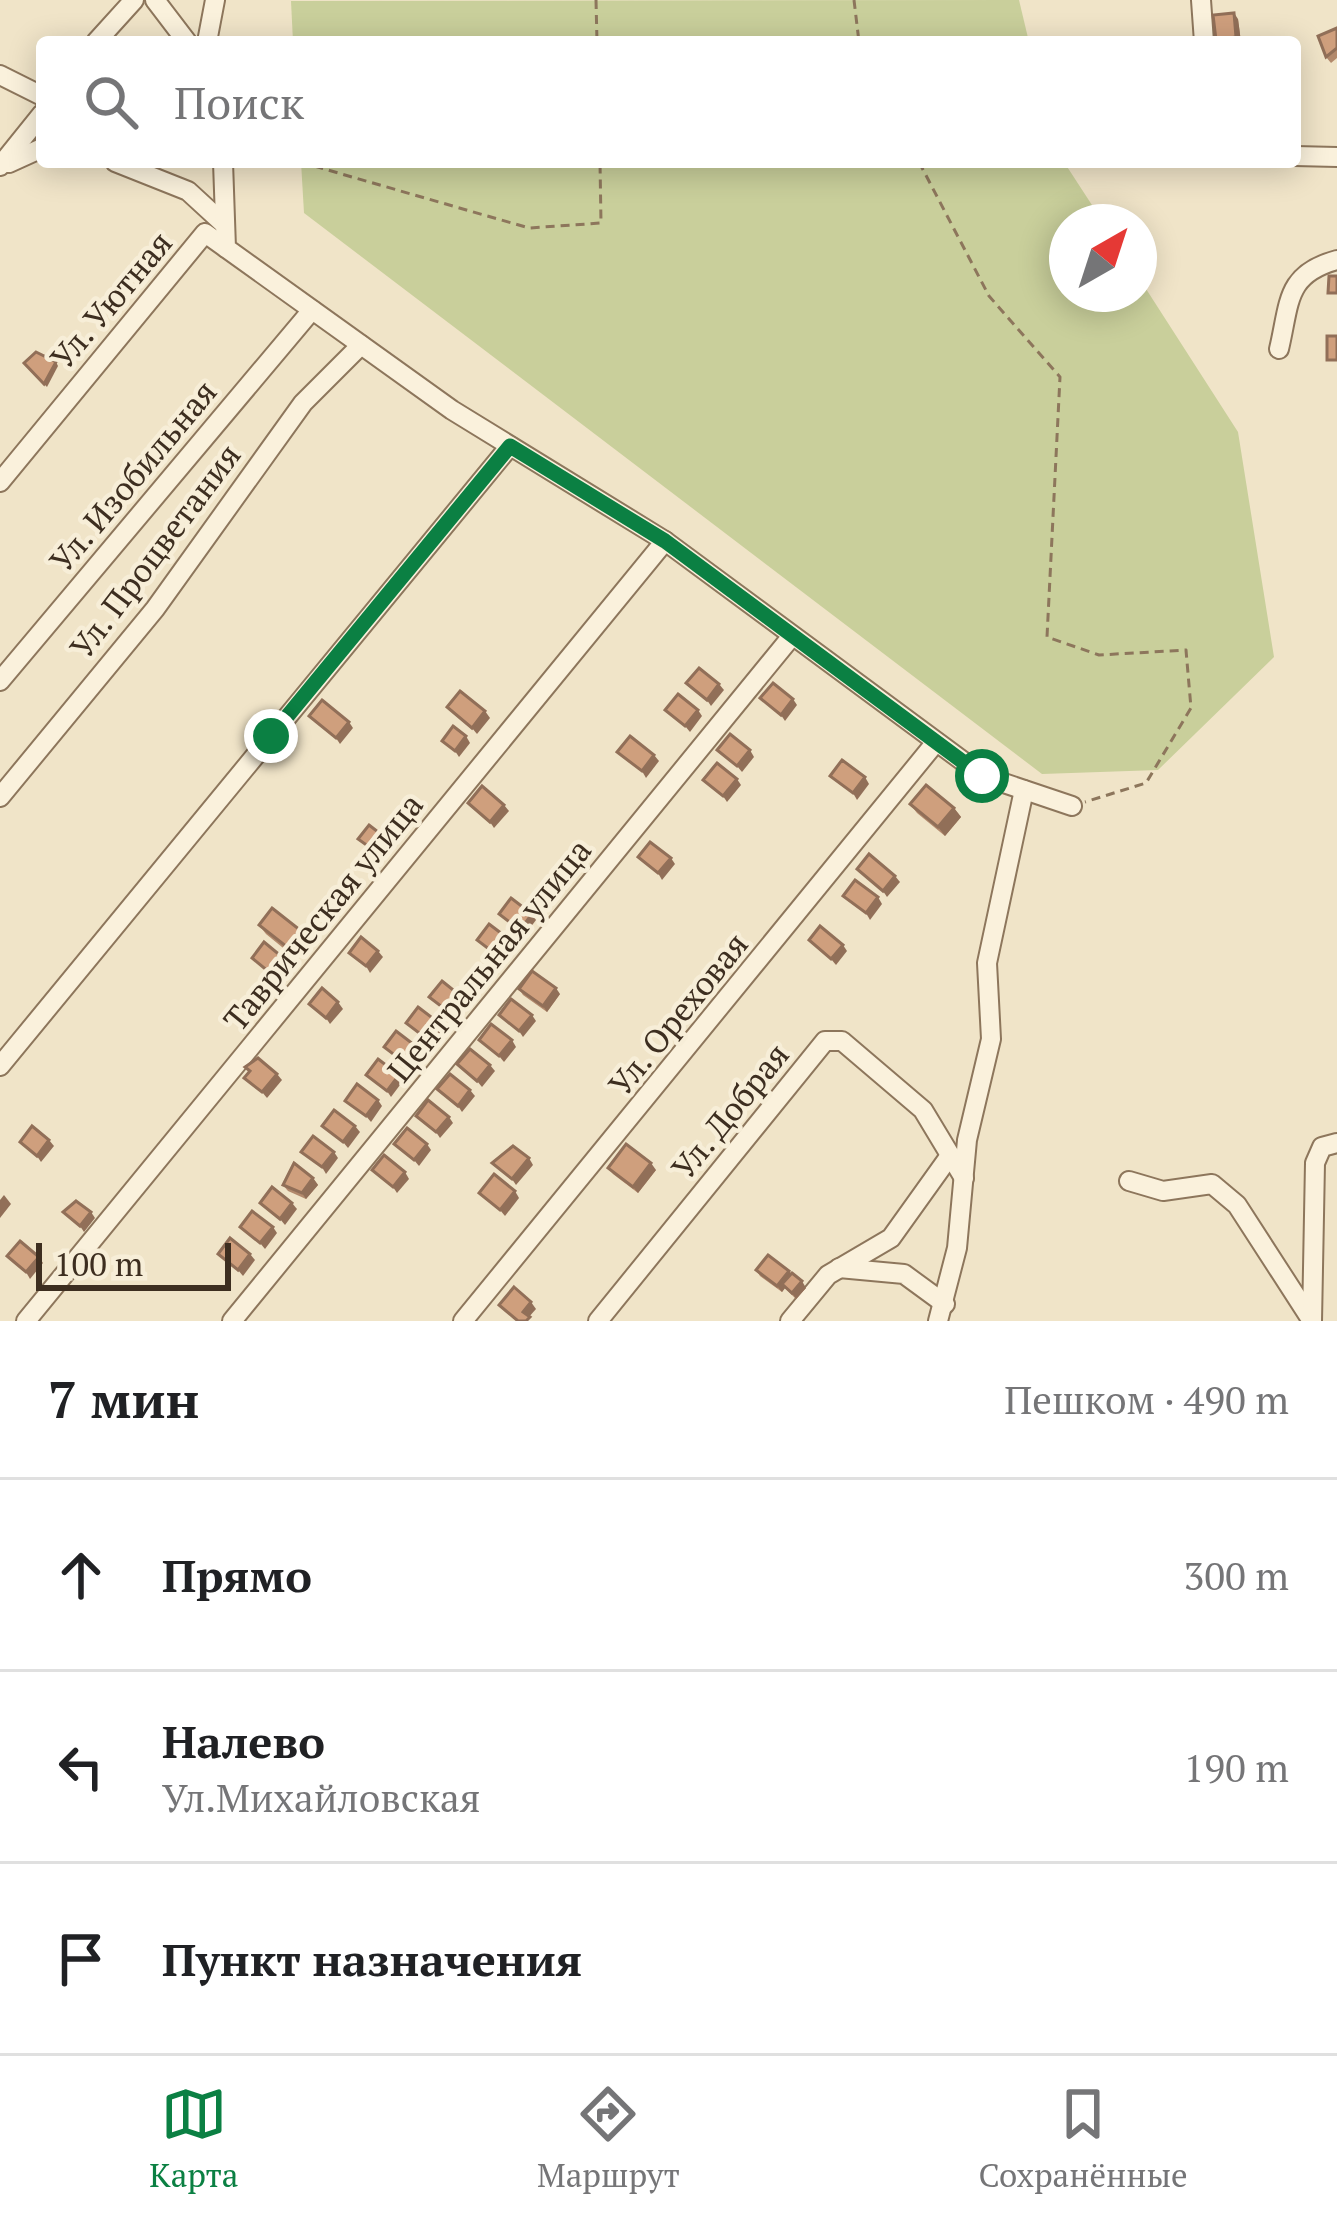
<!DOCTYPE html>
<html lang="ru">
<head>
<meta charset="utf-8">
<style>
	:root { --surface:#fff; --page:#f2f2f2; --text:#202124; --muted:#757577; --line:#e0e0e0; --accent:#0b8043 }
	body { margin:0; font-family:"PT Serif",serif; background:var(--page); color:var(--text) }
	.compass { position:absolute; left:1049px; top:204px; width:108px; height:108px; border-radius:50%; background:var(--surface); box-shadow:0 6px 30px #0003; rotate:39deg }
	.scale { position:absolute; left:36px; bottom:30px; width:195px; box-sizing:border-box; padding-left:12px; border:6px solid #3d2e20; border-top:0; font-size:33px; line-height:42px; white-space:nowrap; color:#3d2e20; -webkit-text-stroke:9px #f7eed8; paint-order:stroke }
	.stop { position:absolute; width:36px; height:36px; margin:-27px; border:9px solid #0b8043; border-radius:50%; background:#fff }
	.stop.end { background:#0b8043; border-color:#fff; box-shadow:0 3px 12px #0008 }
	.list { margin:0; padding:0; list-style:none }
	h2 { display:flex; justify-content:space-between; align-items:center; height:156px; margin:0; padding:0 48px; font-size:51px }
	h2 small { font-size:39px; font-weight:400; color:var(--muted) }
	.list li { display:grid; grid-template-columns:78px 1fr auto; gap:36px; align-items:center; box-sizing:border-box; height:192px; padding:0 48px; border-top:3px solid var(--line) }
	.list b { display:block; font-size:45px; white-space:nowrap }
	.list p { margin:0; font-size:39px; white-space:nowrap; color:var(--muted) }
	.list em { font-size:39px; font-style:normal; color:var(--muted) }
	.icon { flex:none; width:66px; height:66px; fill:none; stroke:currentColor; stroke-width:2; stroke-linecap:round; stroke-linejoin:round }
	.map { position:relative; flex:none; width:1337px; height:1321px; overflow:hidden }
	.search { position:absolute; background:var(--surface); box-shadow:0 6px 30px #0003; left:36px; right:36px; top:36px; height:132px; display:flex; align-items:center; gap:30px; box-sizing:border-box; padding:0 42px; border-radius:12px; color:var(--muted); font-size:45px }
	.sheet { height:732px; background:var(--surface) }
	nav { display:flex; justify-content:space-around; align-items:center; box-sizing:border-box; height:168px; border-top:3px solid var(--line); background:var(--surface); font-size:33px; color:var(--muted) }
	nav a { display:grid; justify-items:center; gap:6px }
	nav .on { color:var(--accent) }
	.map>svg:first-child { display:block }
	.green { fill:#c9cf9b }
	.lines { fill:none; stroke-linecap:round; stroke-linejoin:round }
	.minor-casing { stroke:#8d765c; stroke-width:22 }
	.path { stroke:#8d765c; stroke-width:3; stroke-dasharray:9 6; stroke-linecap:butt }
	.minor { stroke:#faf1dc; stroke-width:18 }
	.wall { fill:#b2896c }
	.shaded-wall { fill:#916f58 }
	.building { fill:#cf9f7d; stroke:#916f58; stroke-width:3 }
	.route { stroke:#0b8043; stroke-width:15 }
	.labels { text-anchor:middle; stroke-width:9; stroke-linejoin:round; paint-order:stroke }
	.street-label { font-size:33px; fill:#3d2e20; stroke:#f7eed8 }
</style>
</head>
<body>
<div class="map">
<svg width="1337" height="1321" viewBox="0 0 1337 1321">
	<rect width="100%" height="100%" fill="#f0e4c8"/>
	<g class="green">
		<polygon points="1019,0 1029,42 293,42 291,1"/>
		<polygon points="301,162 1064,162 1103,222 1067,222 1067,294 1139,294 1139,278 1238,432 1274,657 1158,770 1042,774 304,213"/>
	</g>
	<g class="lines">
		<g class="minor-casing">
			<g id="minor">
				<polyline points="155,0 187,42"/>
				<polyline points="1201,0 1204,42"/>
				<polyline points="96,42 134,0"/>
				<polyline points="207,42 215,0"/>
				<polyline points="0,75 42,96"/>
				<polyline points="1295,156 1337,157"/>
				<polyline points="115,162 188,191 225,225"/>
				<polyline points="223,162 226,248 452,410 665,541 983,776 1072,806"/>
				<polyline points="9,163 42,148"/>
				<polyline points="0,166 42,114"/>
				<path d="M1279,349C1290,303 1285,274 1337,260"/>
				<polyline points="0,482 205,233 226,248"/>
				<polyline points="0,681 312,310"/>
				<polyline points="0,797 155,609 303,403 361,345"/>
				<polyline points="0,1066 510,446"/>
				<polyline points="1129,1181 1163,1191 1212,1184 1237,1205 1312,1321"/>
				<polyline points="839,1268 904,1274 945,1304"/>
				<polyline points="26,1321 665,541"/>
				<polyline points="232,1321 792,636"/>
				<polyline points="463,1321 936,742"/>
				<polyline points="598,1321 825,1041 842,1041 923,1110 964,1178"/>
				<polyline points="790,1321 828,1275 891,1238 949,1157"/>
				<polyline points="938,1321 957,1248 967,1140 991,1039 987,963 1024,790"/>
				<polyline points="1312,1321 1315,1163 1322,1147 1337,1143"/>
			</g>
		</g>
		<g class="path">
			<polyline points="596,0 597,42"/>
			<polyline points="854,0 859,42"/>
			<polyline points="300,162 529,228 601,223 600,162"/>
			<polyline points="919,162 989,296 1060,377 1047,637 1099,655 1186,650 1191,708 1146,783 1085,802"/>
		</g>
		<use href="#minor" class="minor"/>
	</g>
	<g class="wall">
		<polygon points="1238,19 1241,42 1217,42 1216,40"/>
		<polygon points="1337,28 1337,58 1331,63 1326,57"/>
		<polygon points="910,804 954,808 961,817 945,836 917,813"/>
		<polygon points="259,925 307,939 293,956 266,934"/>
		<polygon points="519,989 560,994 547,1012 523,995"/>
		<polygon points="608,1168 656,1170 638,1193 613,1174"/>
		<polygon points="313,1178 318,1185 306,1199 288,1191 283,1185"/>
		<polygon points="756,1270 789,1271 806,1288 796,1299 785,1288 782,1292 760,1276"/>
	</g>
	<g class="shaded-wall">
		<polygon points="1234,13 1238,19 1241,42 1236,37"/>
		<polygon points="56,362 58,366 47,387 44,384"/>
		<polygon points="719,684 724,690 711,706 707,700"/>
		<polygon points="793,699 797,705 785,721 781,715"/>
		<polygon points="698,710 702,716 690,732 685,726"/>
		<polygon points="485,711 490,718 477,734 472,728"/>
		<polygon points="349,722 353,728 340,744 336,738"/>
		<polygon points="466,736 470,743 459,757 455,751"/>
		<polygon points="750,750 754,757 742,772 737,766"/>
		<polygon points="654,755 659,761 646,778 642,771"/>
		<polygon points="865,777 869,784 857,800 853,793"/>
		<polygon points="737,779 741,785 727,802 723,796"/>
		<polygon points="504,805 509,811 494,828 490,822"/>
		<polygon points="954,808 961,817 945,836 938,827"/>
		<polygon points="382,835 386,841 376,855 372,849"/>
		<polygon points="671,858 675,864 662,880 658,873"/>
		<polygon points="895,876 900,882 887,897 883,891"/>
		<polygon points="878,897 882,904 870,920 866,913"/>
		<polygon points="532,914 536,920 524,936 520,930"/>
		<polygon points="300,930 307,939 293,956 287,947"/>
		<polygon points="510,940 514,946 502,962 498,956"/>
		<polygon points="843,945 847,951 836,965 831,959"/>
		<polygon points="378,951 383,957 370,973 366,966"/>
		<polygon points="281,956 286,962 273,978 269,972"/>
		<polygon points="556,988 560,994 547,1012 543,1006"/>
		<polygon points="462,997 467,1003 455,1019 450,1013"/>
		<polygon points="338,1002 343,1009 330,1024 326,1018"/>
		<polygon points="532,1015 536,1021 523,1037 519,1031"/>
		<polygon points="439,1023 444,1029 431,1045 427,1039"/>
		<polygon points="512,1040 516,1047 504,1062 499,1056"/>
		<polygon points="417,1047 422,1053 410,1069 405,1063"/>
		<polygon points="490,1065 495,1071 482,1087 477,1081"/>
		<polygon points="277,1074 282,1080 267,1098 262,1092"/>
		<polygon points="399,1075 403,1081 391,1097 387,1091"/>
		<polygon points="470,1090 475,1096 462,1112 458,1106"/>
		<polygon points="378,1100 382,1106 371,1122 366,1116"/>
		<polygon points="449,1117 453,1123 440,1138 436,1132"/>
		<polygon points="355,1126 360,1132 348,1148 343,1142"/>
		<polygon points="49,1140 54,1146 41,1162 37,1156"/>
		<polygon points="427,1144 431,1150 419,1166 414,1160"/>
		<polygon points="334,1152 338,1158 326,1174 322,1167"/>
		<polygon points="529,1158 533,1165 516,1185 512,1179"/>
		<polygon points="651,1163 656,1170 638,1193 633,1187"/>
		<polygon points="405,1172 409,1179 397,1193 393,1187"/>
		<polygon points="313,1178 318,1185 306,1199 302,1193"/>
		<polygon points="515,1191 519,1198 505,1216 500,1210"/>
		<polygon points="4,1195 11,1204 0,1218 0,1200"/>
		<polygon points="292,1203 297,1209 285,1225 280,1219"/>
		<polygon points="91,1212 95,1218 84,1232 80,1226"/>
		<polygon points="273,1227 277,1233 265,1249 260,1243"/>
		<polygon points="250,1254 255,1260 243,1276 238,1270"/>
		<polygon points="39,1257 43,1263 30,1279 26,1272"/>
		<polygon points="789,1271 793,1278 782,1284 785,1288 782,1292 777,1286"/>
		<polygon points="802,1281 806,1288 796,1299 792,1293"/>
		<polygon points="531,1302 536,1309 528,1318 523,1312"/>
	</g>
	<g class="building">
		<polygon points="1234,13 1236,37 1216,40 1213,15"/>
		<polygon points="1337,28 1337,48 1326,57 1318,36"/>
		<polygon points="1329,276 1337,276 1337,293 1328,293"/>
		<rect x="1327" y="336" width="10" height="24"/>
		<polygon points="36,352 56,362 44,384 24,363"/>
		<polygon points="699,668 719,684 707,700 686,683"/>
		<polygon points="773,683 793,699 781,715 760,698"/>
		<polygon points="460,691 485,711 472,728 447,707"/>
		<polygon points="678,694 698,710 685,726 665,710"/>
		<polygon points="322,700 349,722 336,738 309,716"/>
		<polygon points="453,726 466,736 455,751 442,741"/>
		<polygon points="730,734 750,750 737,766 717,750"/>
		<polygon points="630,736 654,755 642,771 617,752"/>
		<polygon points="842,760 865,777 853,793 830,776"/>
		<polygon points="717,763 737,779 723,796 703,780"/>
		<polygon points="926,785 954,808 938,827 910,804"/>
		<polygon points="482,786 504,805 490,822 468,803"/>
		<polygon points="369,825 382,835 372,849 358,839"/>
		<polygon points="650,842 671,858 658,873 638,857"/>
		<polygon points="869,854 895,876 883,891 857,869"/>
		<polygon points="855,880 878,897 866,913 843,896"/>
		<polygon points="511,898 532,914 520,930 499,914"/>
		<polygon points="272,908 300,930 287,947 259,925"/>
		<polygon points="489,924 510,940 498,956 477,940"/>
		<polygon points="820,926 843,945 831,959 809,940"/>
		<polygon points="361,937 378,951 366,966 349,953"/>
		<polygon points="264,942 281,956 269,972 252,958"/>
		<polygon points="532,971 556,988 543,1006 519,989"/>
		<polygon points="442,981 462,997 450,1013 429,997"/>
		<polygon points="322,988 338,1002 326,1018 309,1004"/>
		<polygon points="511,999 532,1015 519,1031 499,1015"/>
		<polygon points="418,1007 439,1023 427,1039 406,1023"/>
		<polygon points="491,1024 512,1040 499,1056 479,1040"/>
		<polygon points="396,1031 417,1047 405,1063 384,1047"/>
		<polygon points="470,1049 490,1065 477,1081 457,1064"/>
		<polygon points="258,1058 277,1074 262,1092 244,1078 250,1071 245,1067"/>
		<polygon points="378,1059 399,1075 387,1091 366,1075"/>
		<polygon points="450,1074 470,1090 458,1106 437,1089"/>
		<polygon points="357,1084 378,1100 366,1116 345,1101"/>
		<polygon points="428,1100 449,1117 436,1132 416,1116"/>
		<polygon points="334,1110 355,1126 343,1142 322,1126"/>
		<polygon points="32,1126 49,1140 37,1156 20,1142"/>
		<polygon points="407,1128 427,1144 414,1160 394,1144"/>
		<polygon points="313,1136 334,1152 322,1167 301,1152"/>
		<polygon points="626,1144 651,1163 633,1187 608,1168"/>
		<polygon points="513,1146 529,1158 512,1179 492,1163"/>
		<polygon points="384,1155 405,1172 393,1187 372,1170"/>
		<polygon points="294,1163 313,1178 302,1193 283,1185"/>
		<polygon points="494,1174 515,1191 500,1210 479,1193"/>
		<polygon points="272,1187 292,1203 280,1219 260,1203"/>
		<polygon points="76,1201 91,1212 80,1226 63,1212"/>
		<polygon points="252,1211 273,1227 260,1243 240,1227"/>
		<polygon points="230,1238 250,1254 238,1270 218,1254"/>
		<polygon points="20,1241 39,1257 26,1272 7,1256"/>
		<polygon points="768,1255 789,1271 777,1286 756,1270"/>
		<polygon points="792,1273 802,1281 792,1293 782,1284"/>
		<polygon points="514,1287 531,1302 523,1312 530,1317 526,1321 518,1321 499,1305"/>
	</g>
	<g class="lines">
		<polyline class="route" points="271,736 510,446 665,541 982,776"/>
	</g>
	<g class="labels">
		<g class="street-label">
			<text transform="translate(111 300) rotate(-50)" y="12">Ул. Уютная</text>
			<text transform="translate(133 476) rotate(-50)" y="12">Ул. Изобильная</text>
			<text transform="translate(155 551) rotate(-53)" y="12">Ул. Процветания</text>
			<text transform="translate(323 912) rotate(-51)" y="12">Таврическая улица</text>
			<text transform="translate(489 960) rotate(-51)" y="12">Центральная улица</text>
			<text transform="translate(678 1014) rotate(-51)" y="12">Ул. Ореховая</text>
			<text transform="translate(730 1111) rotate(-51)" y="12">Ул. Добрая</text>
		</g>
	</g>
</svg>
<svg class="compass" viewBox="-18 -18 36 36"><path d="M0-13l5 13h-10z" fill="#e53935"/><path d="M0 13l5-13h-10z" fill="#757577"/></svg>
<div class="scale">100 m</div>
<div class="stop" style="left:982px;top:776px"></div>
<div class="stop end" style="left:271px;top:736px"></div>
<div class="search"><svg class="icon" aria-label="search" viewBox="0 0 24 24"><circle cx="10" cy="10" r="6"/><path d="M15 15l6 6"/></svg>Поиск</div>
</div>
<section class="sheet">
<h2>7 мин<small>Пешком · 490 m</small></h2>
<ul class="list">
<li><svg class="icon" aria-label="ahead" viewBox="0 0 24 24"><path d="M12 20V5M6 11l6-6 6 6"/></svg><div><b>Прямо</b></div><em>300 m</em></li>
<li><svg class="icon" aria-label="left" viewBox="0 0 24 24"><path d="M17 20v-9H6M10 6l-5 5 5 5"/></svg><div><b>Налево</b><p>Ул.Михайловская</p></div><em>190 m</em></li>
<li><svg class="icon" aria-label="arrive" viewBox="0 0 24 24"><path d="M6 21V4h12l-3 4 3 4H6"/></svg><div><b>Пункт назначения</b></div></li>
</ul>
</section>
<nav>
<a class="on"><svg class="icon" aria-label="map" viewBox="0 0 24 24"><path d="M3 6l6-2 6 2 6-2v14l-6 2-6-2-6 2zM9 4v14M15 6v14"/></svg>Карта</a>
<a><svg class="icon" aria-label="directions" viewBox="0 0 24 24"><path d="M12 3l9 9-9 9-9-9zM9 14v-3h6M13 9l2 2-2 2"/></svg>Маршрут</a>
<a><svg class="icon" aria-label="saved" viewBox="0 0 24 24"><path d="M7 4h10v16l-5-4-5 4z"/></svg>Сохранённые</a>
</nav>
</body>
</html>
